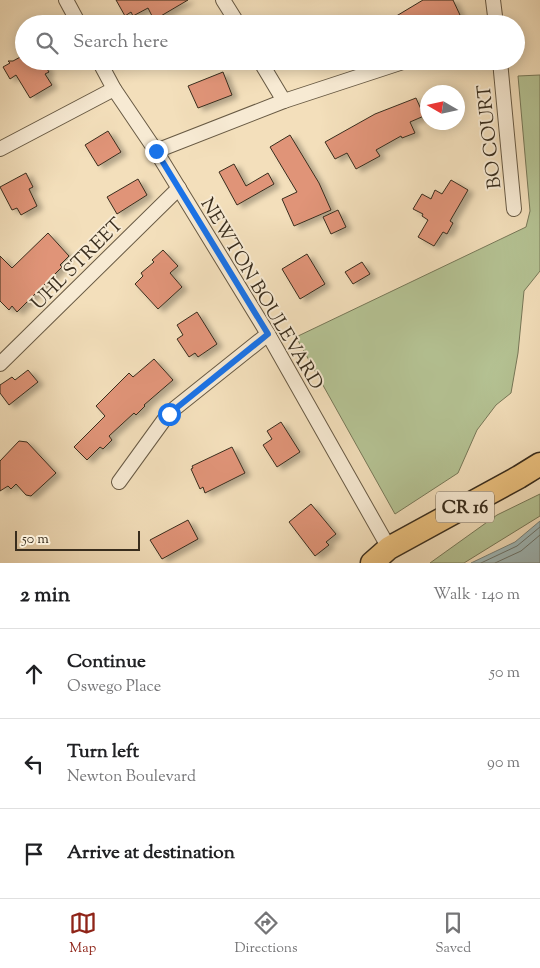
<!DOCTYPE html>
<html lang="en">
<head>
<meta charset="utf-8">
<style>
	:root { --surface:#fff; --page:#f2f2f2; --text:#202124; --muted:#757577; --line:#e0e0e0; --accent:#8f2418 }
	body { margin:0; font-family:"Sorts Mill Goudy",serif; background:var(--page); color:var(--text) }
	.compass { position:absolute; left:420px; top:85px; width:45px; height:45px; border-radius:50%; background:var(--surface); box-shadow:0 2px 12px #0003; rotate:279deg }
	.scale { position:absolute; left:15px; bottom:12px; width:125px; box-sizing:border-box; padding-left:5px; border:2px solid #392d1d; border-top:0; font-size:14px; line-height:18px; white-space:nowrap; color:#392d1d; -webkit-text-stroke:4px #f7ead3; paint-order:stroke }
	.stop { position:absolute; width:15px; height:15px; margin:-11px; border:4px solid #1a73e8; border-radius:50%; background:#fff }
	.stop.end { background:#1a73e8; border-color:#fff; box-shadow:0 1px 5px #0008 }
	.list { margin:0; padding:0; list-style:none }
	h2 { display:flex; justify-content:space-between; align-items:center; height:65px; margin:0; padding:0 20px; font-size:21px }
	h2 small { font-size:16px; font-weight:400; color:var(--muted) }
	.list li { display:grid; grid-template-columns:32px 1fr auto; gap:15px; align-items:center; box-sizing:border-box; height:90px; padding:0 20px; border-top:1px solid var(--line) }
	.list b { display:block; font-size:19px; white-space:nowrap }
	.list p { margin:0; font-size:16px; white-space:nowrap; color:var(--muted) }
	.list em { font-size:16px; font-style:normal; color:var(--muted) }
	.icon { flex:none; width:28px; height:28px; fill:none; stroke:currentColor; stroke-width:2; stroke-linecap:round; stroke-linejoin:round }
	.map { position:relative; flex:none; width:540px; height:563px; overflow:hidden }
	.search { position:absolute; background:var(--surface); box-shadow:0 2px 12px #0003; left:15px; right:15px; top:15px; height:55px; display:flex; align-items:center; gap:12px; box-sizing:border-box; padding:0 18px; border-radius:28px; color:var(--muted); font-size:19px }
	.sheet { height:335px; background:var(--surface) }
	nav { display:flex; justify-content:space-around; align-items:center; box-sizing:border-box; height:70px; border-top:1px solid var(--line); background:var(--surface); font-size:14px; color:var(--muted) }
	nav a { display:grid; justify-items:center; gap:2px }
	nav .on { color:var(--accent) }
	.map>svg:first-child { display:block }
	.green { fill:#b5c394; stroke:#777858 }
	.water { fill:#a0baba; stroke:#77827b }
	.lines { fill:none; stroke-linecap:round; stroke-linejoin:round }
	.shore { stroke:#6c746c; stroke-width:1 }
	.building { fill:#e09478; stroke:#392d1d; filter:url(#shadow) }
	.street-casing { stroke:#685a44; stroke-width:16 }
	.primary-casing { stroke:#392d1d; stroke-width:25 }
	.street { stroke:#f7ead3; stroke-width:14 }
	.primary { stroke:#eac07e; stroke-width:22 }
	.route { stroke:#1a73e8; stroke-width:6 }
	.labels { text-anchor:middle; stroke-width:4; stroke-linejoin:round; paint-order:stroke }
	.shield { fill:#f7ead3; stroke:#726654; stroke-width:1 }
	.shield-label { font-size:18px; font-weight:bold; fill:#392d1d }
	.street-label { font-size:19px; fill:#392d1d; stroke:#f7ead3 }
</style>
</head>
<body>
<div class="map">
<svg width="540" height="563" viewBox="0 0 540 563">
	<defs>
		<filter id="shadow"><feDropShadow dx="5.5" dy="3" stdDeviation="2.5" flood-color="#0004"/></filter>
	</defs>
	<rect width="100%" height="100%" fill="#f3dfbb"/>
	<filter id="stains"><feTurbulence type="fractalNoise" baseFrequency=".004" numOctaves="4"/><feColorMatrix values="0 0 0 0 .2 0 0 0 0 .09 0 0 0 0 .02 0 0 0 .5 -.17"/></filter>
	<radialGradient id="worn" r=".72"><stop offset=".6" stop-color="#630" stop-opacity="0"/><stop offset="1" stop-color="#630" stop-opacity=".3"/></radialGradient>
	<g class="green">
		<polygon points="540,75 540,271 524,291 518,353 511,393 496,405 477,430 458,473 395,514 296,337 526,227 530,211 518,76"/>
		<polygon points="540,494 540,516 464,563 430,563 497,515"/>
	</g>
	<polygon class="water" points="540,521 540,563 471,563 515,542"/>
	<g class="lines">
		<g class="shore">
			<polyline points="481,563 517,546 540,527"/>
			<polyline points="495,563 521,551 540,535"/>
		</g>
	</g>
	<g class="building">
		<polygon points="116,0 188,0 154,20 148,8 133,16 131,12 125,16"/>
		<polygon points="423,0 453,0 460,15 444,24 383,24"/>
		<polygon points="24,55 24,61 42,61 49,72 45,74 52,85 30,98 16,75 10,79 3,67 10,63 8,61 13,61"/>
		<polygon points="223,72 232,95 198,108 188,86"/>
		<polygon points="416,98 424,116 410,122 415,133 402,138 401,136 376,150 380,156 356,169 347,153 335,159 325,142 375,114"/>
		<polygon points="108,131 121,152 98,166 85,145"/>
		<polygon points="290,135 319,183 331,210 294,226 282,199 297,192 270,147"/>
		<polygon points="234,164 246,186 268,173 274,184 237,205 219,172"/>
		<polygon points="26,173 33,187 29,189 37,206 21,215 17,208 12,210 0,187"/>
		<polygon points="138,179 147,195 117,214 107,197"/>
		<polygon points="451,180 468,190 450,221 453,223 447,234 443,232 434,246 418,237 428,220 422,216 423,214 413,209 422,194 431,199 435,190 442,194"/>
		<polygon points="338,210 346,227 331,234 323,217"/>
		<polygon points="48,233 69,256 60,265 62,267 17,312 12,306 9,310 0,301 0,256 12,268"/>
		<polygon points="163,250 178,266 170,273 182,287 158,309 135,284 143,276 141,273 154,262 152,260"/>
		<polygon points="307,254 325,284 300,299 282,269"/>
		<polygon points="362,262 370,274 353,284 345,272"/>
		<polygon points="197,312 217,344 198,357 195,353 189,357 177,339 183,335 177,325"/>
		<polygon points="154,359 173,380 144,405 145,406 136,415 134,413 109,436 112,440 103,449 100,447 87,460 74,447 105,416 96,406 129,373 133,377"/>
		<polygon points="28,370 38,382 9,405 0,393 0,385 12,377 15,380"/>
		<polygon points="281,422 300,452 277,467 263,445 272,439 267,431"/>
		<polygon points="19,441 27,442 56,473 31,496 26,495 16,484 11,489 8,486 0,491 0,461"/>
		<polygon points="232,447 245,473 205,493 203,487 200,489 191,469 193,468 192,466"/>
		<polygon points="311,504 336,534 326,542 329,545 315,556 289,522"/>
		<polygon points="188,520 198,539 162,559 150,540"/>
	</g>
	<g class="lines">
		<g class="street-casing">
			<g id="street">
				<polyline points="66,0 79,24"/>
				<polyline points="223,0 238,24"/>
				<polyline points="493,0 496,24"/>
				<polyline points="99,61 114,89 156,151 268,334 389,548"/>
				<polyline points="260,61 284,101"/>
				<polyline points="500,61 514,209"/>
				<polyline points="0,149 114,89"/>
				<polyline points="156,151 284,101 406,61"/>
				<polyline points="0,364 179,188"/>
				<polyline points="119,482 169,413 268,334"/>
			</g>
		</g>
		<g class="primary-casing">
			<polyline id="primary" points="372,563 389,548 519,477 540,464"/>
		</g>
		<use href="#street" class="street"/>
		<use href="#primary" class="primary"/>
	</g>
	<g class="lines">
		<polyline class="route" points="156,151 268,334 169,414"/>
	</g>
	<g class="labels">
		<rect class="shield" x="436" y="491.5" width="58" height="31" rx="4"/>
		<g class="shield-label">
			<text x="465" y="513">CR 16</text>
		</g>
		<g class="street-label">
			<text transform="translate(488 137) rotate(-96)" y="7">BO COURT</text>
			<text transform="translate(76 263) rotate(-45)" y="7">UHL STREET</text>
			<text transform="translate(263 293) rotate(59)" y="7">NEWTON BOULEVARD</text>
		</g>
	</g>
	<rect width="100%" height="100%" filter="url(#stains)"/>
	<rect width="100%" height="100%" fill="url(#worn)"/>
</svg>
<svg class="compass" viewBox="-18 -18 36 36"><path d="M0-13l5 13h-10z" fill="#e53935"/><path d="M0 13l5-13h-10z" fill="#757577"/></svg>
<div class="scale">50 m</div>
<div class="stop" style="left:169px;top:414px"></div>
<div class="stop end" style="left:156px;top:151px"></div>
<div class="search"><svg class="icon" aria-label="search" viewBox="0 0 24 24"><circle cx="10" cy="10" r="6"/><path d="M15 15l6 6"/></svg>Search here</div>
</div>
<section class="sheet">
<h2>2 min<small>Walk · 140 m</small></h2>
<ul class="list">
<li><svg class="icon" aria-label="ahead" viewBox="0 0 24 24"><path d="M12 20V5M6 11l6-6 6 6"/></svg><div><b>Continue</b><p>Oswego Place</p></div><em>50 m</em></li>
<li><svg class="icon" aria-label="left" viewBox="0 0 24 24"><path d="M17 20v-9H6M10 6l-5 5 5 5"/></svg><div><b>Turn left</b><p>Newton Boulevard</p></div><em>90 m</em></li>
<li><svg class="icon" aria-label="arrive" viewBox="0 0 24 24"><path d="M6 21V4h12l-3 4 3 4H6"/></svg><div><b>Arrive at destination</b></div></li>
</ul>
</section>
<nav>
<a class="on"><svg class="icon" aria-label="map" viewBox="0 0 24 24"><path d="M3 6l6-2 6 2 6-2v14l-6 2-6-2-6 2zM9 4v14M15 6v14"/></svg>Map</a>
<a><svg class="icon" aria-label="directions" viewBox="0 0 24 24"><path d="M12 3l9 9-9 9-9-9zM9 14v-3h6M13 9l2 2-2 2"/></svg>Directions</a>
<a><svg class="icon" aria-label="saved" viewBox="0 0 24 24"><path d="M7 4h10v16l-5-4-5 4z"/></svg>Saved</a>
</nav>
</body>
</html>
